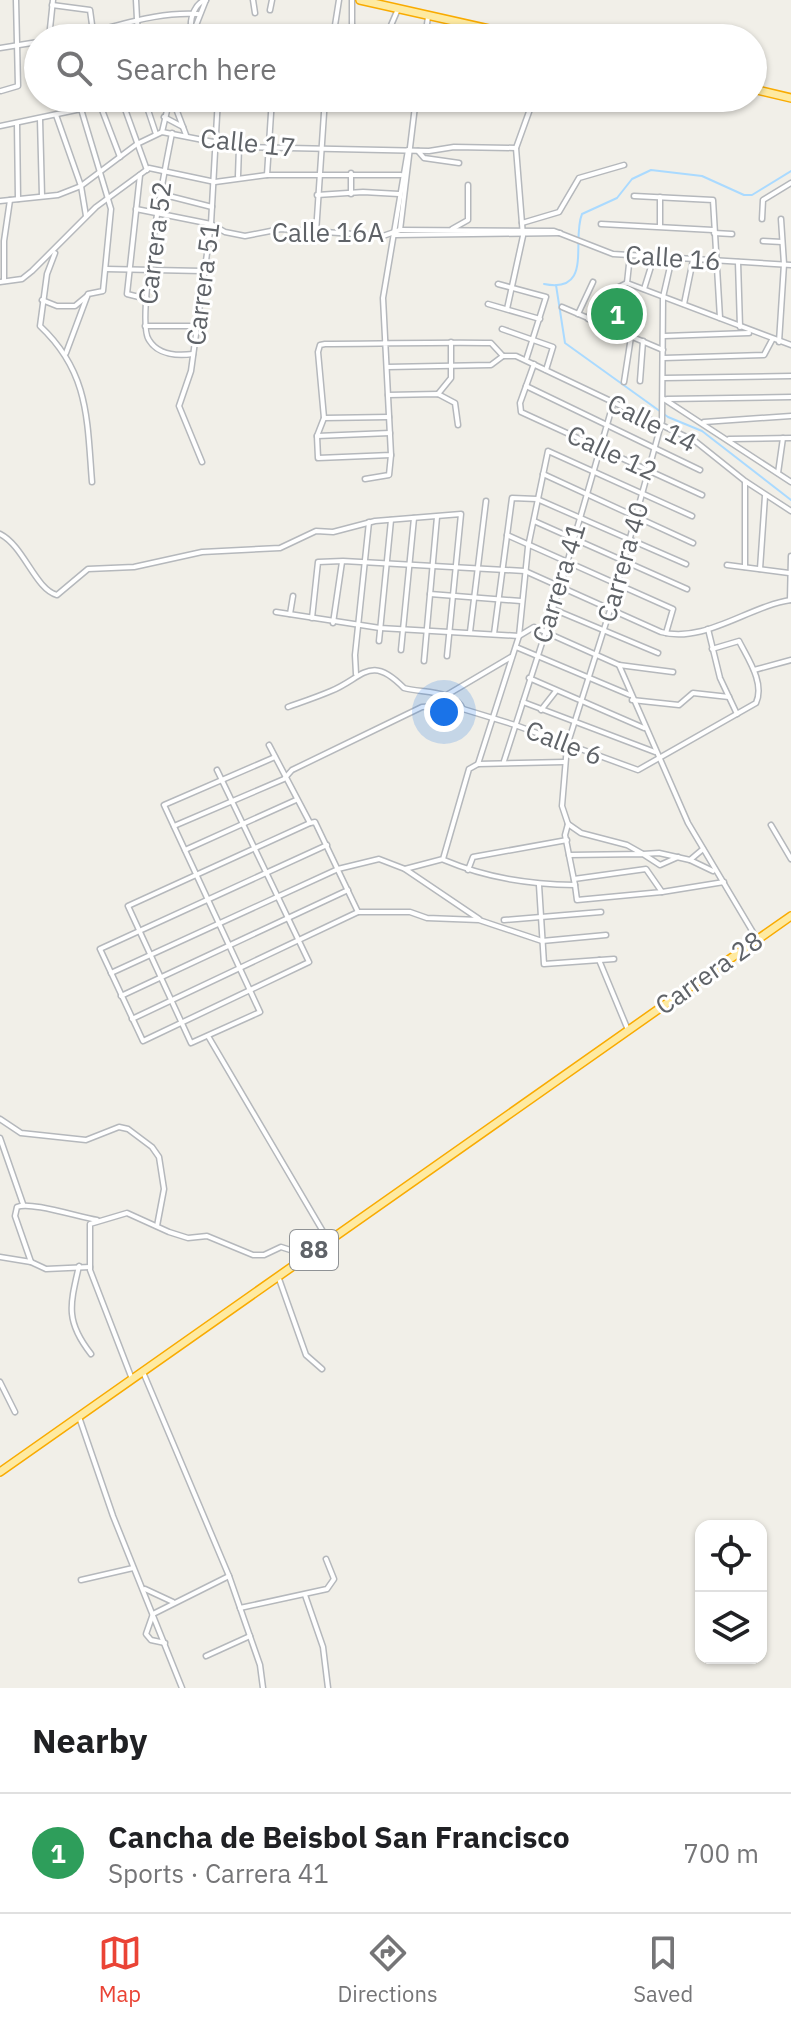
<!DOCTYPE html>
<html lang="en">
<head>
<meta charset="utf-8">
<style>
	:root { --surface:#fff; --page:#f2f2f2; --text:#202124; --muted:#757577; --line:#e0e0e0; --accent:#ea4335 }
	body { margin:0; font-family:"IBM Plex Sans",sans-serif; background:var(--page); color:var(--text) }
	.controls { position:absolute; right:24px; bottom:24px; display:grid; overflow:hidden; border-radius:16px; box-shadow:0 2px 6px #0004 }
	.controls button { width:72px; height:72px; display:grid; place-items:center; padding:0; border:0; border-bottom:2px solid var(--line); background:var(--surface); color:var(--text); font:40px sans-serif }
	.you { position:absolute; left:444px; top:712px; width:28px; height:28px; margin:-20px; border:6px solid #fff; border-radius:50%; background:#1a73e8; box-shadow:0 0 0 12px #1a73e833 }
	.badge { display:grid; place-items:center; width:52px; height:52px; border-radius:50%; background:var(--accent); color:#fff; font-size:26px; font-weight:700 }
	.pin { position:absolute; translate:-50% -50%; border:4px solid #fff; box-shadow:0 2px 8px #0006 }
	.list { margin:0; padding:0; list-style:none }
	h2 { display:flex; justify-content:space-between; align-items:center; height:104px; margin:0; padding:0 32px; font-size:34px }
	h2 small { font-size:26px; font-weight:400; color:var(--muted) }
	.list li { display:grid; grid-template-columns:52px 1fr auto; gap:24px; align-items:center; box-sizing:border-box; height:120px; padding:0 32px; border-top:2px solid var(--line) }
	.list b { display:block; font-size:30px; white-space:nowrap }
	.list p { margin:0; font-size:26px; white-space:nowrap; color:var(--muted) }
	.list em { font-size:26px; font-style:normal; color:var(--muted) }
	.icon { flex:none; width:44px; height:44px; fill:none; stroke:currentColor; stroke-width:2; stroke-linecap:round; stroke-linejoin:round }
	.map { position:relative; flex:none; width:791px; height:1688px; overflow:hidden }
	.search { position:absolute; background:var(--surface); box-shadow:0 2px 6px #0004; left:24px; right:24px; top:24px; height:88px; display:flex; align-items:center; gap:20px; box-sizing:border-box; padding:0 28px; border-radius:44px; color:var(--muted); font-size:30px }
	.sheet { height:224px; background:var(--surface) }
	nav { display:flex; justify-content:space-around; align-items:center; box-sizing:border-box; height:112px; border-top:2px solid var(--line); background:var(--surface); font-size:22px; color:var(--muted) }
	nav a { display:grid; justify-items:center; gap:4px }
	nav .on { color:var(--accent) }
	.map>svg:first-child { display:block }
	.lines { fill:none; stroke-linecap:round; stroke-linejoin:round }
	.stream { stroke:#aadaff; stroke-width:2 }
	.minor-casing { stroke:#b5b8bc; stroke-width:7 }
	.trunk-casing { stroke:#f9ab00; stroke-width:10 }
	.minor { stroke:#fff; stroke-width:4 }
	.trunk { stroke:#feeaa1; stroke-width:7 }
	.labels { text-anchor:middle; stroke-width:6; stroke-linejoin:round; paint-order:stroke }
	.shield { fill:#fff; stroke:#8f9295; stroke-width:2 }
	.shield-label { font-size:24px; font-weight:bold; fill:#5f6368 }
	.street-label { font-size:26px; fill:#5f6368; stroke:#fff }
</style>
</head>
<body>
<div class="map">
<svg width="791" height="1688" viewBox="0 0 791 1688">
	<rect width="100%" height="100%" fill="#f1efe8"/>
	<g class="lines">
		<g class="stream">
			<path d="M544,284C594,294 571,240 582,214L617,198L632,179L651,170L702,176L744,195H752L791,171"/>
			<polyline points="556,285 565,343 668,417 702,431 791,500"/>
		</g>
		<g class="minor-casing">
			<g id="minor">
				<polyline points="136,0 138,38"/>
				<polyline points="253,0 255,13"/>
				<polyline points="352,0 352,25 356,29 389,30 398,9"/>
				<polyline points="52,5 90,10 93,32"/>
				<polyline points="270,10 272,0"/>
				<path d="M191,27C190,17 196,2 206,0"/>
				<polyline points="49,38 53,0"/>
				<path d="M61,38C108,31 150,11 198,14"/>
				<polyline points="191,38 206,0"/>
				<polyline points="333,38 339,0"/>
				<polyline points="425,38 428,17"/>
				<polyline points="0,48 38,42"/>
				<polyline points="1,91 18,86 16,0"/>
				<polyline points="121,98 147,170"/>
				<polyline points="144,98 156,134"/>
				<polyline points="172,98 186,135"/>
				<polyline points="99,102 120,157"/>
				<polyline points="56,115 81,186 86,216"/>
				<polyline points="164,117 183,127"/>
				<polyline points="40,119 42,196"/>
				<polyline points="17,123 18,199"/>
				<polyline points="0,126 81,109 107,98"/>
				<polyline points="162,132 170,98"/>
				<path d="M172,133C166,163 135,321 149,340C158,355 178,356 193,354"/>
				<path d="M408,150L383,298L391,455L318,458L317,436L324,418L318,352L320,345L325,344C380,344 435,342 491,343L503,356"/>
				<polyline points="418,151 424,158 459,163"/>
				<polyline points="351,173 351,194"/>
				<polyline points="140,175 127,294 147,299"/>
				<polyline points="267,175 272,98"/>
				<polyline points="238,176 239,147"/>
				<polyline points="161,194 212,207"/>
				<polyline points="317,195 363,192 399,194"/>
				<polyline points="634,196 713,200 720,318"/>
				<polyline points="660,197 660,225"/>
				<polyline points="0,201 58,195 81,186 137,144 162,132 239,147 429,151 454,147 516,148"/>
				<polyline points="136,209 211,224 225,232 245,236 281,229 383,236 400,230"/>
				<polyline points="762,219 763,200 791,183"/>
				<polyline points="522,223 559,212 579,178 624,165"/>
				<polyline points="601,224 713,230"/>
				<polyline points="452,229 468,220 468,185"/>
				<polyline points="400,230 554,231 613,254 791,265"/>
				<polyline points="400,230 416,98"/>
				<polyline points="316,233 325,98"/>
				<polyline points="714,233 732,234"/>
				<polyline points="395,235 560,233"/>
				<polyline points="763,241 782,242"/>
				<path d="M55,253L47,274L40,326C89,372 87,419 92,482"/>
				<polyline points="738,262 740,327"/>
				<polyline points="106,269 202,271"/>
				<polyline points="4,281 4,241 10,200"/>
				<polyline points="0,282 22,279 32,271 96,207 149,168 215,182 267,175 401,175"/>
				<polyline points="627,283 791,345"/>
				<polyline points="627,283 630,255"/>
				<polyline points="498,284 546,297 526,360"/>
				<polyline points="644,289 654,257"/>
				<polyline points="42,300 57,306 75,306 87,296"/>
				<polyline points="488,304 540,319"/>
				<polyline points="684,304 693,260"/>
				<polyline points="562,307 663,350"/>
				<polyline points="507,309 523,236 516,148 534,98"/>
				<polyline points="578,314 593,282"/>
				<polyline points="588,319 597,298 627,283"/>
				<polyline points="145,326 197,326"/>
				<polyline points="502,329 553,347 546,370"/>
				<polyline points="664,336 749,333"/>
				<polyline points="779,342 784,264 781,219"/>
				<polyline points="66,353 88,294 103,291 111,209 81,109"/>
				<polyline points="504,356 516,356 695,441 745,481 791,511"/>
				<polyline points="664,358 764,355 772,340"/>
				<polyline points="534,364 520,403 521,412 702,495"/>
				<polyline points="387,367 491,365 503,356"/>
				<polyline points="664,378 791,376"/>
				<polyline points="640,381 643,341"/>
				<polyline points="624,382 631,337"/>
				<polyline points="526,386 700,470"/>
				<polyline points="438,394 451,378 451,342"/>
				<polyline points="388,395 438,394 455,403 458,425"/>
				<polyline points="664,399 791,482"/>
				<polyline points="667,399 791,397"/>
				<polyline points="324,418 389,417"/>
				<polyline points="704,422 791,416"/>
				<polyline points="317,436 390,433"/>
				<polyline points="729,439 791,438"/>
				<polyline points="202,462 179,406 191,371 211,224 218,98"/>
				<polyline points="778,473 783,438"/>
				<polyline points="543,474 693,543"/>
				<polyline points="365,479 389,475 391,455"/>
				<polyline points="534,521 687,589"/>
				<path d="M0,534C24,546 35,589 57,595L88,569L134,567L202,552L280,548L316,531L333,532L375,521L461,514L447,656"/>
				<polyline points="507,535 673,609 666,633"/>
				<polyline points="727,565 789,573"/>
				<polyline points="745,567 745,482"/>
				<polyline points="760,569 765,496"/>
				<polyline points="430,594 521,601"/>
				<polyline points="790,600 791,556"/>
				<polyline points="553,609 658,653"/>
				<polyline points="276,612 380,628 519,636 534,627 619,665 673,672"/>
				<polyline points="290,614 293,596"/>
				<path d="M312,618L318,562L343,561L525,571L661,632C704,644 749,606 791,600"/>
				<polyline points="333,623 342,562"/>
				<polyline points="708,629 720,678 737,714"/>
				<polyline points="470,632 486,501"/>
				<polyline points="494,634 512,498 537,499 686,564"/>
				<polyline points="379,641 391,520"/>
				<polyline points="516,647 630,695"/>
				<polyline points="401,650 414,518"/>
				<polyline points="424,661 437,517"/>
				<polyline points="619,665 688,823 757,939"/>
				<polyline points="754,670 791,660"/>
				<polyline points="356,674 355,655 369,522"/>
				<polyline points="529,678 644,728"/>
				<polyline points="445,696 511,657"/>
				<polyline points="632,700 679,705 693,693 729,697"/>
				<polyline points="523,702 655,752"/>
				<path d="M288,707C302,702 317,697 331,691C363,678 370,653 404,688C421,693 455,690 463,709"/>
				<polyline points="541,710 556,691"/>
				<polyline points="269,745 310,823 315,822 358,912"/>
				<path d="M275,757L164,805C196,874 228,943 260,1012L191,1043L128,906L310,823"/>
				<polyline points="504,761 561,584 613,404"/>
				<polyline points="478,764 519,636 528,547 548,451 692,516"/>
				<polyline points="217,770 309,962 143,1041 100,949 327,845"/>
				<polyline points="568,824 562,806 567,746 611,607 662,421 663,297 672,258"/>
				<polyline points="568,824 581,833 627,845 643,854 659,853 690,860 703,849"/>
				<polyline points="771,825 791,859"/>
				<path d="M174,826L284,779L292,770L422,707L436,706L463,709L515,725L638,770L756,703C765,683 748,659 739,641L712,649"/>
				<polyline points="185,850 296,800"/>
				<polyline points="569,855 643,854 660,865 678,857"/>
				<path d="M444,860C487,878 528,884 575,885L565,835L568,824"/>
				<polyline points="690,860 713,871"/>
				<polyline points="405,869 479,919"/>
				<polyline points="468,870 473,857 567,840"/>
				<polyline points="574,879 646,869 662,892 577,900 575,885"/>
				<polyline points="539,885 544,964 614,959"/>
				<polyline points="662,892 724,882"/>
				<polyline points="504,920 601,912"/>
				<polyline points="599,960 628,1030"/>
				<polyline points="111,973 338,869 379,859 405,869 443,859 469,769 478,764 564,762"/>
				<polyline points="121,996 348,890"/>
				<polyline points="132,1019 358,912 410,912 427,918 479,920 542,941 606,935"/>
				<polyline points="208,1036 328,1240"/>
				<polyline points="0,1119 21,1133 86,1140 119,1127 128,1129 152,1147 159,1157 164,1189 157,1226"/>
				<polyline points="0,1138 23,1204"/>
				<polyline points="0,1257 31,1262 46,1269 90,1267"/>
				<path d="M31,1262L15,1216L17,1207C30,1201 78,1217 97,1220"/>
				<path d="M79,1266C70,1305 65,1321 91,1354"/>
				<polyline points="278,1276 306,1355 322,1369"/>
				<polyline points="143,1372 229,1576 260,1665 263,1688"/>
				<polyline points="132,1379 90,1270 90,1224 127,1213 169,1232 188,1238 207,1236 253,1255 264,1255 281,1247 306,1255"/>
				<polyline points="0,1382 15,1412"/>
				<polyline points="79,1417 113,1516 182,1688"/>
				<polyline points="81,1580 133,1568"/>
				<polyline points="145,1589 173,1602"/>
				<polyline points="305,1595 323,1647 328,1688"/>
				<polyline points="240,1608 327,1589 334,1579 326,1559"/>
				<polyline points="165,1643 151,1640 146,1634 153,1614 229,1576"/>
				<polyline points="206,1656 250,1636"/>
			</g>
		</g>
		<g class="trunk-casing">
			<g id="trunk">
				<polyline points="360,0 529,38"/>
				<polyline points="753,89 791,98"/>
				<polyline points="0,1472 791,916"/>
			</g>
		</g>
		<use href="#minor" class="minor"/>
		<use href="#trunk" class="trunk"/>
	</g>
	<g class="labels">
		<rect class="shield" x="290" y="1230" width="48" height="40" rx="6"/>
		<g class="shield-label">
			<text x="314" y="1258">88</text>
		</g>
		<g class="street-label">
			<text transform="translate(248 143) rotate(6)" y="9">Calle 17</text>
			<text x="328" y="242">Calle 16A</text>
			<text transform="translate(155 243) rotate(-83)" y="9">Carrera 52</text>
			<text transform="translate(673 258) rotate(4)" y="9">Calle 16</text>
			<text transform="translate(203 284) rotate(-83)" y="9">Carrera 51</text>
			<text transform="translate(652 423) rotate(27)" y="9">Calle 14</text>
			<text transform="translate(612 453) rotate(25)" y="9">Calle 12</text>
			<text transform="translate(623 562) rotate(-74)" y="9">Carrera 40</text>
			<text transform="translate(559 583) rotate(-73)" y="9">Carrera 41</text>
			<text transform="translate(564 743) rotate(21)" y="9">Calle 6</text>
			<text transform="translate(709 973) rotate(-35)" y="9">Carrera 28</text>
		</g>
	</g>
</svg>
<div class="controls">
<button><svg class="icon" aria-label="locate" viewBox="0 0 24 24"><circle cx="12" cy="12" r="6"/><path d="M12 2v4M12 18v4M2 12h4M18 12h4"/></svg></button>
<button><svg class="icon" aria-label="layers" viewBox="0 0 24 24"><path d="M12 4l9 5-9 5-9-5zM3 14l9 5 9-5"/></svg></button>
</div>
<div class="you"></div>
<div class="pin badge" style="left:617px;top:314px;background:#2e9e5b">1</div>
<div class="search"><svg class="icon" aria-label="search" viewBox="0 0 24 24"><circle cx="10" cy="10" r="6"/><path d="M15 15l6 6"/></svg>Search here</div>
</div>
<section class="sheet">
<h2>Nearby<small></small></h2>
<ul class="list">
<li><span class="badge" style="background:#2e9e5b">1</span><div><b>Cancha de Beisbol San Francisco</b><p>Sports · Carrera 41</p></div><em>700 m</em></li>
</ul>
</section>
<nav>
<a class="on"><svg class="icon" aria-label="map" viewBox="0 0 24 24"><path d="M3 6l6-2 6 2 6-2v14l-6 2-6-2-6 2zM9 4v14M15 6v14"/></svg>Map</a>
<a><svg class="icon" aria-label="directions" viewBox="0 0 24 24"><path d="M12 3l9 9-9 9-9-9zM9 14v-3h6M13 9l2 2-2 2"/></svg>Directions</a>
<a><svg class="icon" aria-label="saved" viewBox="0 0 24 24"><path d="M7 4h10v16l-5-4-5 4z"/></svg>Saved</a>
</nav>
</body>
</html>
